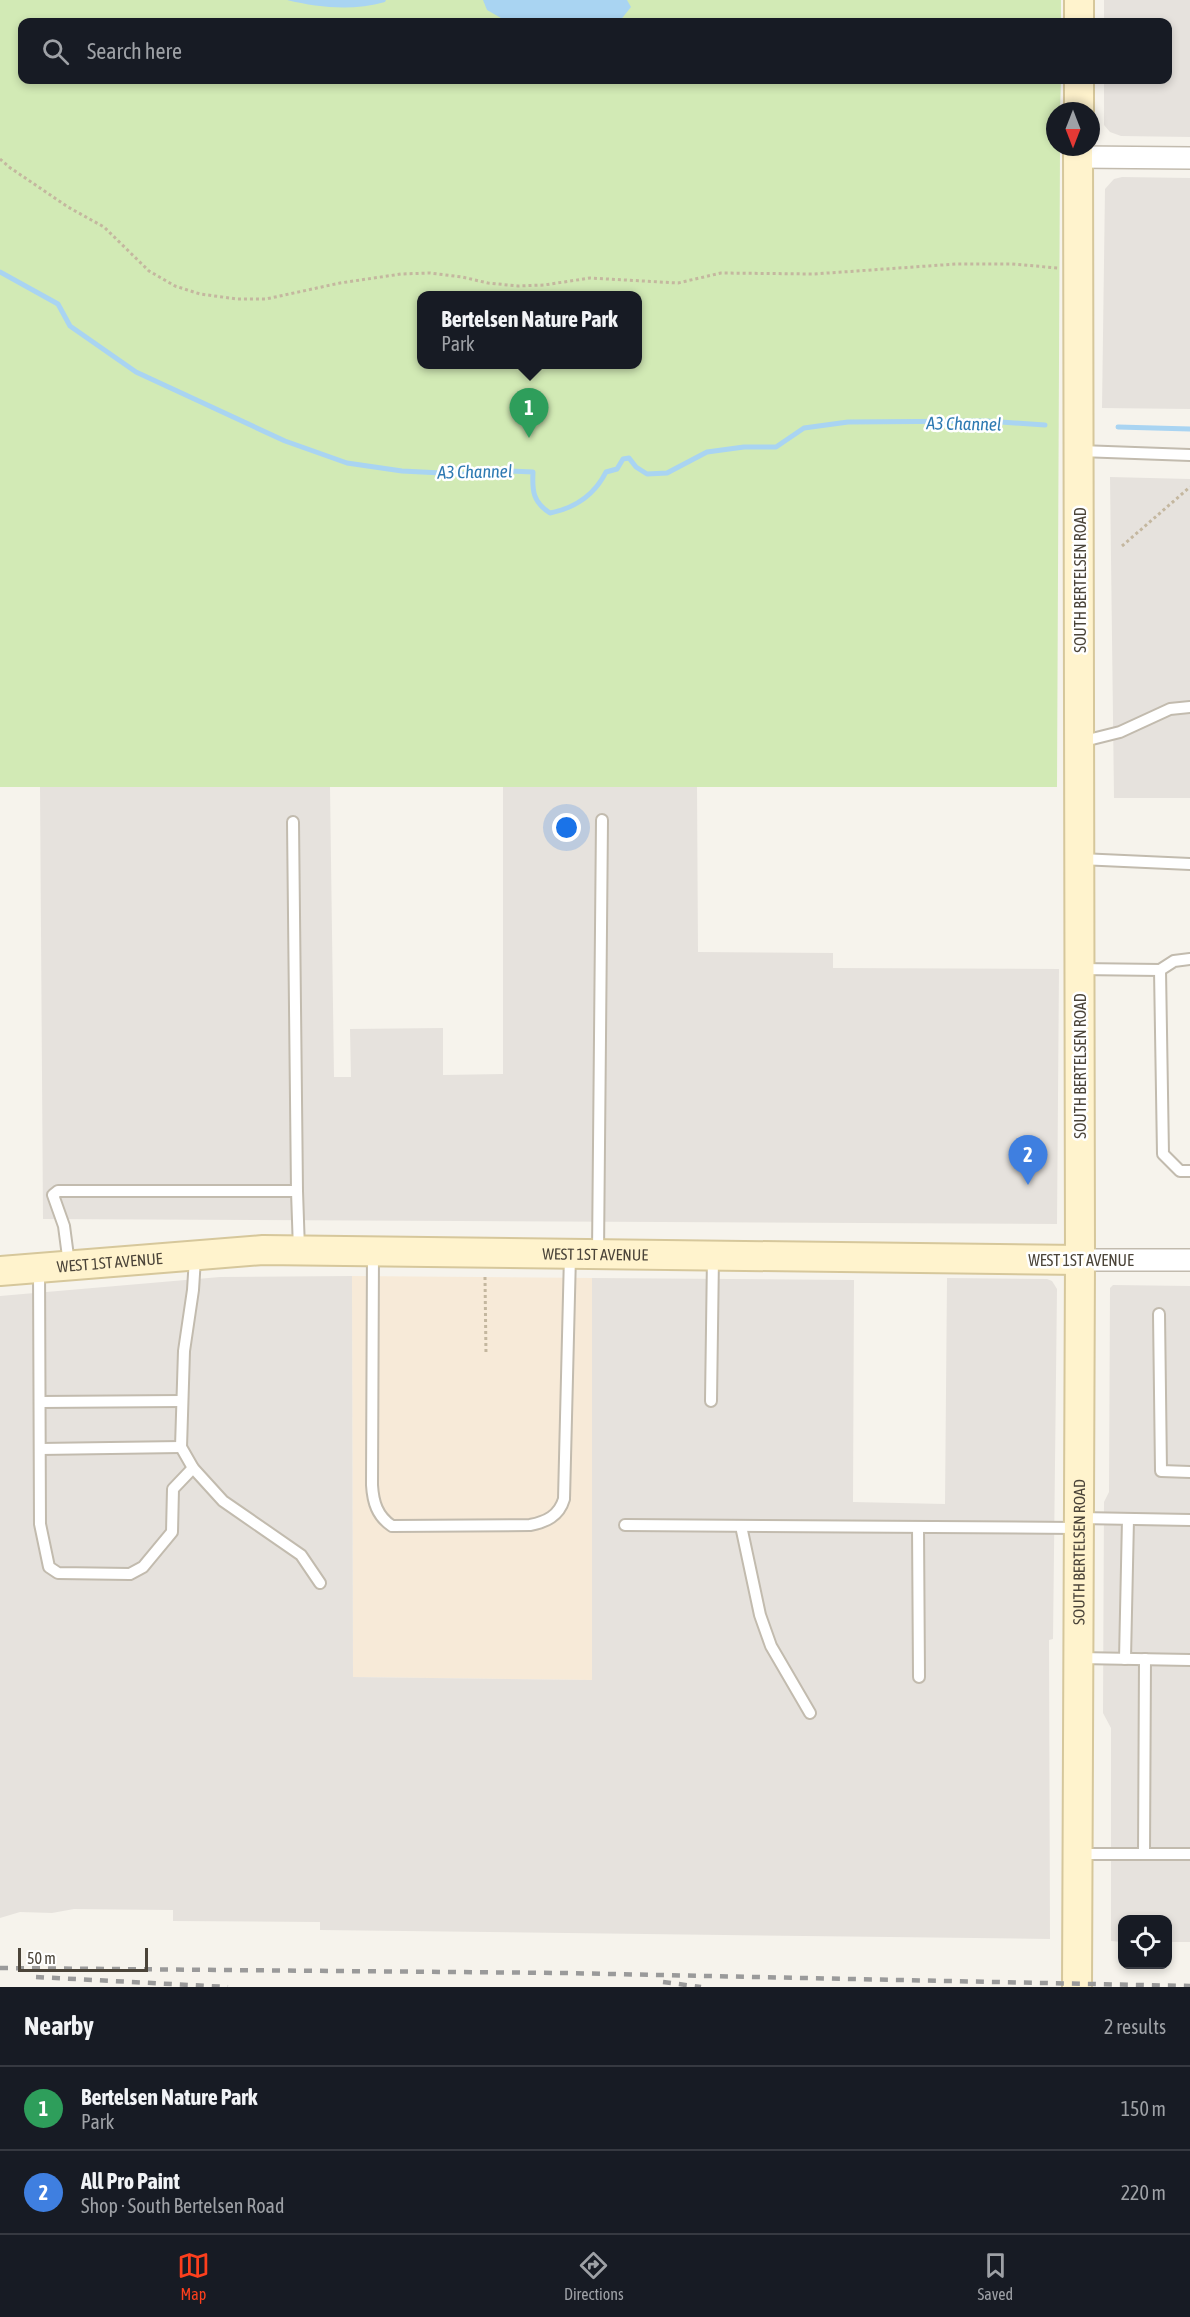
<!DOCTYPE html>
<html lang="en">
<head>
<meta charset="utf-8">
<style>
	:root { --surface:#171b24; --page:#20242c; --text:#f1f3f6; --muted:#9ea1a6; --line:#363941; --accent:#fc3f1d }
	body { margin:0; font-family:"Asap Condensed",sans-serif; background:var(--page); color:var(--text) }
	.controls { position:absolute; right:18px; bottom:18px; display:grid; overflow:hidden; border-radius:12px; box-shadow:0 3px 9px #0003 }
	.controls button { width:54px; height:54px; display:grid; place-items:center; padding:0; border:0; border-bottom:2px solid var(--line); background:var(--surface); color:var(--text); font:30px sans-serif }
	.compass { position:absolute; left:1046px; top:102px; width:54px; height:54px; border-radius:50%; background:var(--surface); box-shadow:0 3px 9px #0003; rotate:180deg }
	.scale { position:absolute; left:18px; bottom:15px; width:130px; box-sizing:border-box; padding-left:6px; border:3px solid #4b4439; border-top:0; font-size:16px; line-height:21px; white-space:nowrap; color:#4b4439; -webkit-text-stroke:4px #fff; paint-order:stroke }
	.you { position:absolute; left:567px; top:828px; width:21px; height:21px; margin:-15px; border:4px solid #fff; border-radius:50%; background:#1a73e8; box-shadow:0 0 0 9px #1a73e833 }
	.badge { display:grid; place-items:center; width:39px; height:39px; border-radius:50%; background:var(--accent); color:#fff; font-size:20px; font-weight:700 }
	.pin { position:absolute; translate:-50% -50px; filter:drop-shadow(0 2px 3px #0008) }
	.pin::after { content:''; position:absolute; top:32px; width:21px; height:18px; background:inherit; clip-path:polygon(0 0,100% 0,50% 100%) }
	.popup { position:absolute; left:417px; top:291px; width:225px; height:78px; box-sizing:border-box; display:grid; place-content:center; border-radius:12px; background:var(--surface); filter:drop-shadow(0 2px 4px #0005); font-size:20px; white-space:nowrap; color:var(--muted) }
	.popup b { font-size:22px; color:var(--text) }
	.popup::after { content:''; position:absolute; left:50%; top:100%; margin-left:-12px; border:12px solid transparent; border-top-color:var(--surface) }
	.list { margin:0; padding:0; list-style:none }
	h2 { display:flex; justify-content:space-between; align-items:center; height:78px; margin:0; padding:0 24px; font-size:26px }
	h2 small { font-size:20px; font-weight:400; color:var(--muted) }
	.list li { display:grid; grid-template-columns:39px 1fr auto; gap:18px; align-items:center; box-sizing:border-box; height:84px; padding:0 24px; border-top:2px solid var(--line) }
	.list b { display:block; font-size:22px; white-space:nowrap }
	.list p { margin:0; font-size:20px; white-space:nowrap; color:var(--muted) }
	.list em { font-size:20px; font-style:normal; color:var(--muted) }
	.icon { flex:none; width:33px; height:33px; fill:none; stroke:currentColor; stroke-width:2; stroke-linecap:round; stroke-linejoin:round }
	.map { position:relative; flex:none; width:1190px; height:1987px; overflow:hidden }
	.search { position:absolute; background:var(--surface); box-shadow:0 3px 9px #0003; left:18px; right:18px; top:18px; height:66px; display:flex; align-items:center; gap:15px; box-sizing:border-box; padding:0 21px; border-radius:12px; color:var(--muted); font-size:22px }
	.sheet { height:246px; background:var(--surface) }
	nav { display:flex; justify-content:space-around; align-items:center; box-sizing:border-box; height:84px; border-top:2px solid var(--line); background:var(--surface); font-size:16px; color:var(--muted) }
	nav a { display:grid; justify-items:center; gap:3px }
	nav .on { color:var(--accent) }
	.map>svg:first-child { display:block }
	.commercial { fill:#f7ead8 }
	.industrial { fill:#e6e2dd }
	.green { fill:#d2eab5; fill-rule:evenodd }
	.water { fill:#a9d4f2 }
	.lines { fill:none; stroke-linecap:round; stroke-linejoin:round }
	.stream { stroke:#a9d4f2; stroke-width:5 }
	.lane-casing { stroke:#c2bbae; stroke-width:14 }
	.street-casing { stroke:#c2bbae; stroke-width:24 }
	.secondary-casing { stroke:#d6c79b; stroke-width:32 }
	.path { stroke:#c4b79f; stroke-width:3; stroke-dasharray:3 3; stroke-linecap:butt }
	.lane { stroke:#fff; stroke-width:10 }
	.street { stroke:#fff; stroke-width:21 }
	.secondary { stroke:#fff3cd; stroke-width:28 }
	.rail { stroke:#9a9a9a; stroke-width:4.5; stroke-dasharray:8 8; stroke-linecap:butt }
	.labels { text-anchor:middle; stroke-width:5; stroke-linejoin:round; paint-order:stroke }
	.street-label { font-size:16px; fill:#4b4439; stroke:#fff }
	.water-label { font-size:18px; font-style:italic; fill:#2e7ab2; stroke:#fff }
</style>
</head>
<body>
<div class="map">
<svg width="1190" height="1987" viewBox="0 0 1190 1987">
	<rect width="100%" height="100%" fill="#f6f3ec"/>
	<polygon class="commercial" points="352,1276 592,1278 593,1680 353,1677"/>
	<g class="industrial">
		<polygon points="1104,0 1190,0 1190,137 1121,136 1110,132 1104,125 1104,80 1168,80 1168,22 1104,22"/>
		<polygon points="1122,177 1190,178 1190,409 1102,408 1105,189 1114,179"/>
		<polygon points="1110,477 1190,479 1190,798 1114,798"/>
		<polygon points="40,787 330,787 334,1077 351,1077 350,1029 443,1028 443,1075 503,1074 503,787 697,787 698,952 833,953 833,968 1059,969 1057,1224 43,1219"/>
		<polygon points="352,1276 353,1677 592,1680 592,1278 854,1280 853,1502 945,1504 947,1278 1047,1279 1052,1281 1057,1289 1053,1639 1049,1640 1050,1939 320,1930 320,1922 173,1921 173,1910 74,1909 52,1913 20,1912 0,1918 0,1296 220,1277"/>
		<polygon points="1113,1285 1190,1286 1190,1942 1168,1942 1168,1920 1122,1920 1122,1942 1111,1941 1111,1728 1103,1713 1104,1502 1109,1492 1110,1288"/>
	</g>
	<path class="green" d="M0,0H1061V22H22V80H1061L1060,111H1055V147H1060L1057,787H0ZM421,296H637V364H421Z"/>
	<g class="water">
		<path d="M287,0H386L385,2C353,11 320,8 287,0Z"/>
		<polygon points="483,0 627,0 631,7 619,22 508,22 487,10"/>
	</g>
	<g class="lines">
		<g class="stream">
			<path d="M0,272L58,304L70,326L136,372L285,441L347,463L402,471L481,475L510,471L533,472C532,491 533,502 550,513C575,508 594,496 606,472L617,469L623,459L629,458L636,467L647,474L667,473L707,452L744,447H776L804,428L848,422L987,421L1045,425"/>
			<polyline points="1118,427 1190,429"/>
		</g>
		<g class="lane-casing">
			<g id="lane">
				<polyline points="1080,451 1190,455"/>
				<polyline points="1080,742 1120,732 1170,709 1190,707"/>
				<polyline points="293,822 297,1191"/>
				<polyline points="1080,859 1190,864"/>
				<polyline points="1190,959 1174,961 1160,970 1163,1154 1180,1171 1190,1171"/>
				<polyline points="1079,969 1160,970"/>
				<path d="M373,1251L372,1485C373,1502 377,1516 392,1526L530,1525C546,1522 559,1516 564,1499L570,1255"/>
				<polyline points="598,1254 602,820"/>
				<polyline points="195,1258 193,1290 184,1351 181,1447 193,1468 223,1501 301,1555 320,1583"/>
				<polyline points="69,1264 64,1226 53,1195 58,1191 297,1191 299,1250"/>
				<polyline points="39,1268 40,1524 49,1567 58,1573 130,1574 143,1567 172,1532 173,1489 193,1468"/>
				<polyline points="1159,1314 1161,1471 1190,1472"/>
				<polyline points="711,1401 713,1256"/>
				<polyline points="40,1402 182,1401"/>
				<polyline points="40,1449 181,1447"/>
				<polyline points="1080,1518 1190,1520"/>
				<polyline points="625,1525 1077,1528"/>
				<polyline points="741,1526 760,1615 771,1646 810,1713"/>
				<polyline points="918,1527 919,1677"/>
				<polyline points="1079,1658 1190,1660"/>
				<polyline points="1125,1659 1128,1519"/>
				<polyline points="1078,1854 1190,1854"/>
				<polyline points="1144,1854 1145,1659"/>
			</g>
		</g>
		<g class="street-casing">
			<g id="street">
				<polyline points="1078,157 1190,158"/>
				<polyline points="1080,1260 1190,1260"/>
			</g>
		</g>
		<g class="secondary-casing">
			<g id="secondary">
				<polyline points="1079,22 1079,0"/>
				<polyline points="1079,111 1079,80"/>
				<path id="s1" d="M0,1271L263,1250L1080,1260"/>
				<path id="s2" d="M1077,1987L1080,1260L1078,147"/>
			</g>
		</g>
		<g class="path">
			<polyline points="0,159 9,167 68,207 104,227 149,271 175,286 200,294 237,299 266,299 340,283 401,274 430,273 462,277 488,283 518,286 544,285 590,278 678,283 721,273 814,274 956,264 1012,264 1058,268"/>
			<polyline points="1122,546 1190,487"/>
			<polyline points="485,1277 486,1355"/>
		</g>
		<use href="#lane" class="lane"/>
		<use href="#street" class="street"/>
		<use href="#secondary" class="secondary"/>
		<g class="rail">
			<polyline points="0,1968 563,1973 1190,1986"/>
			<polyline points="36,1977 228,1987"/>
			<polyline points="663,1982 701,1987"/>
		</g>
	</g>
	<g class="labels">
		<g class="street-label">
			<text transform="translate(1080 580) rotate(-90)" y="6">SOUTH BERTELSEN ROAD</text>
			<text transform="translate(1080 1066) rotate(-90)" y="6">SOUTH BERTELSEN ROAD</text>
			<text dy="6" stroke="none"><textPath href="#s1" startOffset="596">WEST 1ST AVENUE</textPath></text>
			<text x="1081" y="1266">WEST 1ST AVENUE</text>
			<text dy="6" stroke="none"><textPath href="#s1" startOffset="110">WEST 1ST AVENUE</textPath></text>
			<text dy="6" stroke="none"><textPath href="#s2" startOffset="435">SOUTH BERTELSEN ROAD</textPath></text>
		</g>
		<g class="water-label">
			<text transform="translate(964 424) rotate(1)" y="6">A3 Channel</text>
			<text transform="translate(475 472) rotate(-1)" y="6">A3 Channel</text>
		</g>
	</g>
</svg>
<div class="controls">
<button><svg class="icon" aria-label="locate" viewBox="0 0 24 24"><circle cx="12" cy="12" r="6"/><path d="M12 2v4M12 18v4M2 12h4M18 12h4"/></svg></button>
</div>
<svg class="compass" viewBox="-18 -18 36 36"><path d="M0-13l5 13h-10z" fill="#e53935"/><path d="M0 13l5-13h-10z" fill="#9ea1a6"/></svg>
<div class="scale">50 m</div>
<div class="you"></div>
<div class="pin badge" style="left:529px;top:438px;background:#2e9e5b">1</div>
<div class="popup"><b>Bertelsen Nature Park</b>Park</div>
<div class="pin badge" style="left:1028px;top:1185px;background:#3f7fe0">2</div>
<div class="search"><svg class="icon" aria-label="search" viewBox="0 0 24 24"><circle cx="10" cy="10" r="6"/><path d="M15 15l6 6"/></svg>Search here</div>
</div>
<section class="sheet">
<h2>Nearby<small>2 results</small></h2>
<ul class="list">
<li><span class="badge" style="background:#2e9e5b">1</span><div><b>Bertelsen Nature Park</b><p>Park</p></div><em>150 m</em></li>
<li><span class="badge" style="background:#3f7fe0">2</span><div><b>All Pro Paint</b><p>Shop · South Bertelsen Road</p></div><em>220 m</em></li>
</ul>
</section>
<nav>
<a class="on"><svg class="icon" aria-label="map" viewBox="0 0 24 24"><path d="M3 6l6-2 6 2 6-2v14l-6 2-6-2-6 2zM9 4v14M15 6v14"/></svg>Map</a>
<a><svg class="icon" aria-label="directions" viewBox="0 0 24 24"><path d="M12 3l9 9-9 9-9-9zM9 14v-3h6M13 9l2 2-2 2"/></svg>Directions</a>
<a><svg class="icon" aria-label="saved" viewBox="0 0 24 24"><path d="M7 4h10v16l-5-4-5 4z"/></svg>Saved</a>
</nav>
</body>
</html>
